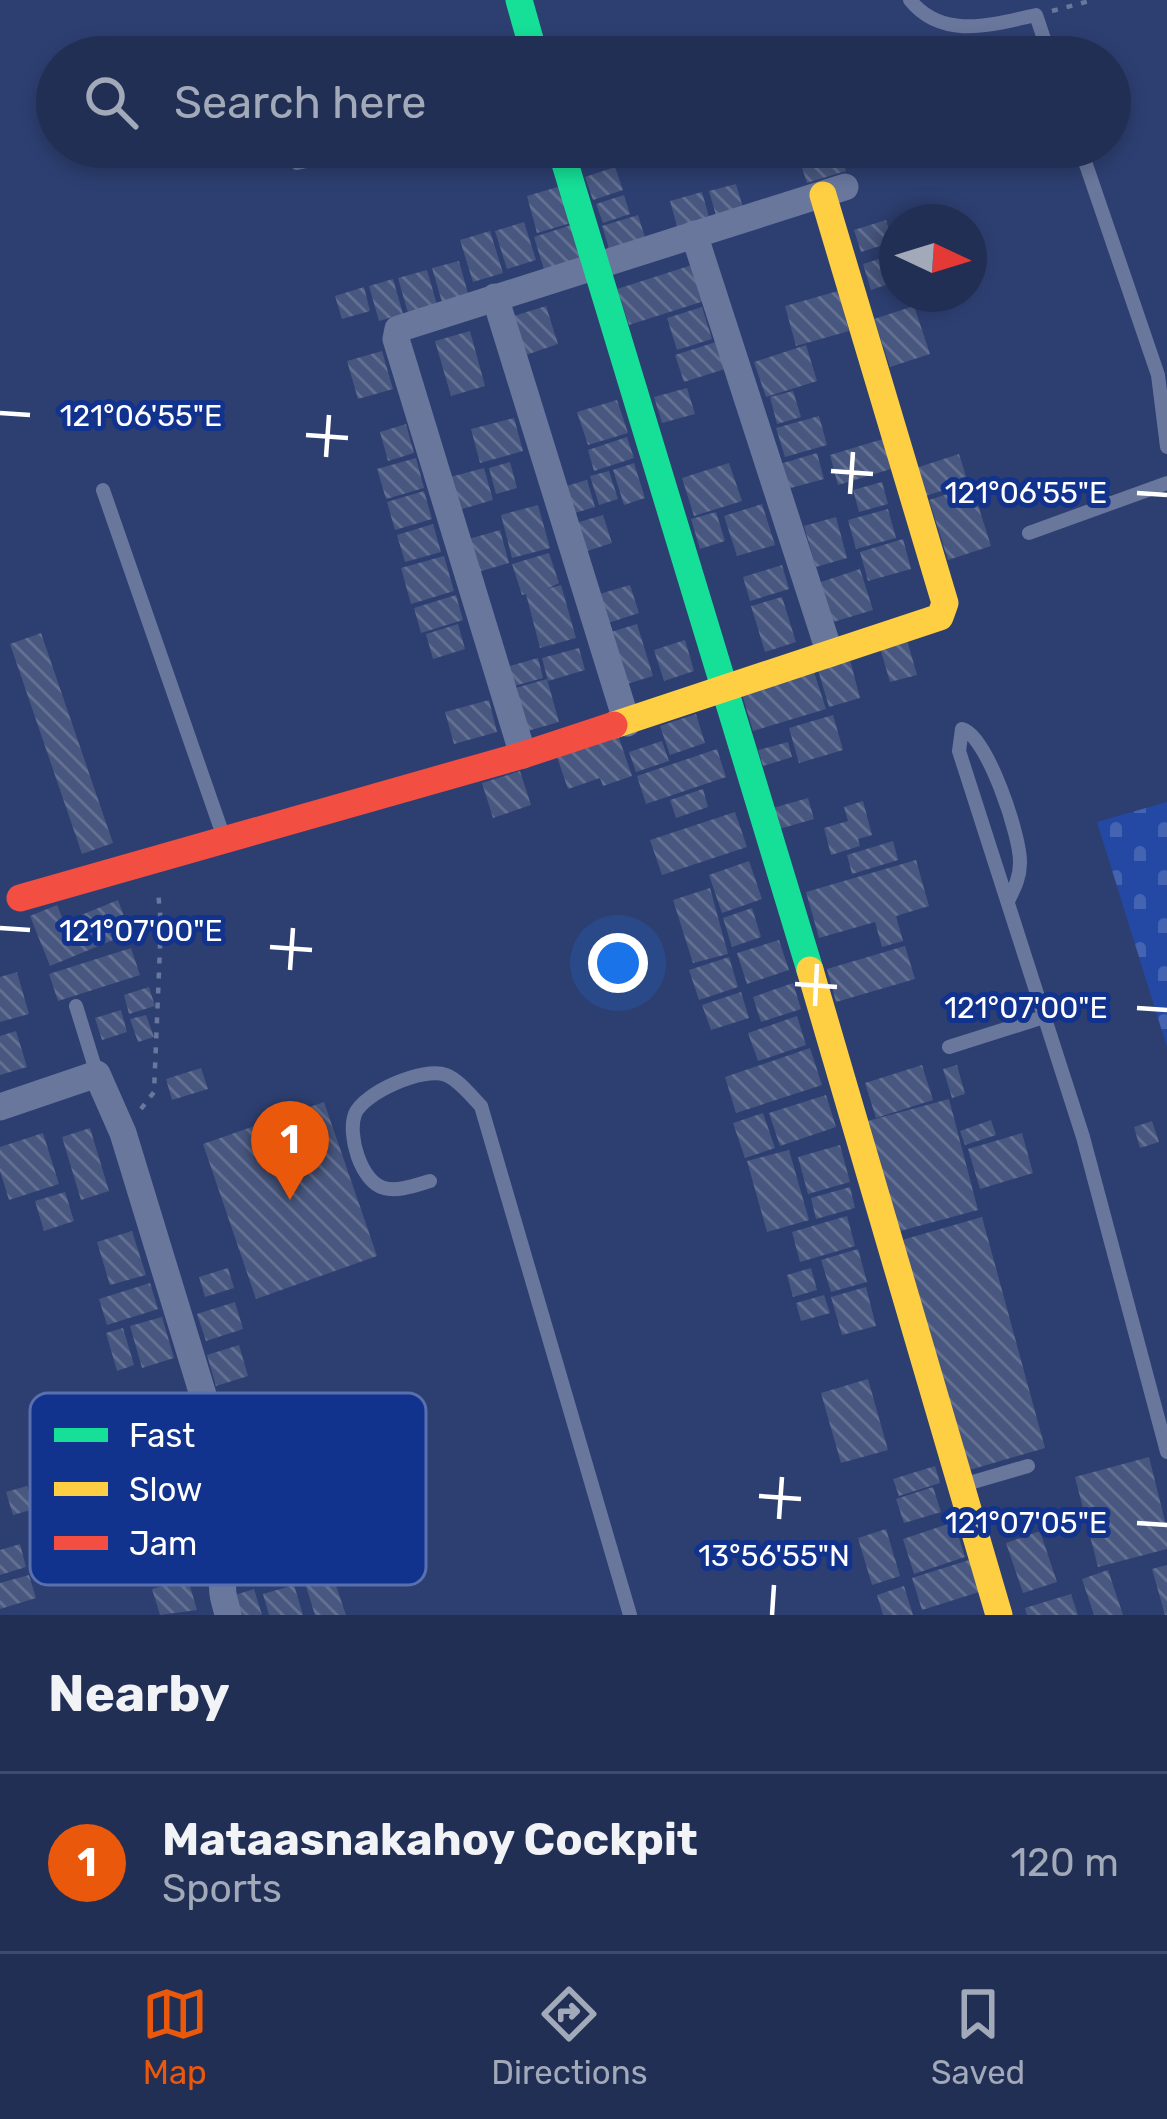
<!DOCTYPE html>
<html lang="en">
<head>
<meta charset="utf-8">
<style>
	:root { --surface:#222f55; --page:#2e3b5f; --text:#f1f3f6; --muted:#a2a9b9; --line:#3f4a6c; --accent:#ea580c }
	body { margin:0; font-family:Rubik,sans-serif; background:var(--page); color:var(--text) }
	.compass { position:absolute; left:879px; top:204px; width:108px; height:108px; border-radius:50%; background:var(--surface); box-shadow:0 6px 18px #0003; rotate:94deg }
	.you { position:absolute; left:618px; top:963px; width:42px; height:42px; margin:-30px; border:9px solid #fff; border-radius:50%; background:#1a73e8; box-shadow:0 0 0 18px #1a73e833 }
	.badge { display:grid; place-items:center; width:78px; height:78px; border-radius:50%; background:var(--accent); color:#fff; font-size:39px; font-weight:700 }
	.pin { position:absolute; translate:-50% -99px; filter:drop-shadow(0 3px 6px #0008) }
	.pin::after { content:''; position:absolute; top:63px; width:42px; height:36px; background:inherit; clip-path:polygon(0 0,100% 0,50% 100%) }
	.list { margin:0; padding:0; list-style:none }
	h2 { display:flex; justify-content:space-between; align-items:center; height:156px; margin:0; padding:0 48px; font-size:51px }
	h2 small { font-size:39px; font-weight:400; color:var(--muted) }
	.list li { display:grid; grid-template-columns:78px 1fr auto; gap:36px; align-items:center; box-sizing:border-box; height:180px; padding:0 48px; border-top:3px solid var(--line) }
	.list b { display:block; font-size:45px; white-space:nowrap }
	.list p { margin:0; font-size:39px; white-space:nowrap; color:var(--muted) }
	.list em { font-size:39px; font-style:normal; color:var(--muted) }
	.icon { flex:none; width:66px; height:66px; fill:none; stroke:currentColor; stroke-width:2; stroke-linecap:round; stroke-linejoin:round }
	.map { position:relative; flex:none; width:1167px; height:1615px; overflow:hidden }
	.search { position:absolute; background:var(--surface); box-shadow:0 6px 18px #0003; left:36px; right:36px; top:36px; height:132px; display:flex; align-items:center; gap:30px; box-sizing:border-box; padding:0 42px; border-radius:66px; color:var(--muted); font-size:45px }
	.sheet { height:336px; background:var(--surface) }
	nav { display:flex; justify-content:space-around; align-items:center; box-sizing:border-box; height:168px; border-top:3px solid var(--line); background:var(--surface); font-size:33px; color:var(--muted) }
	nav a { display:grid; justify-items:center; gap:6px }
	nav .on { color:var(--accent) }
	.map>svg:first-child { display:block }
	.cemetery { fill:url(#cemetery-stones) }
	.building { fill:url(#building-back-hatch) }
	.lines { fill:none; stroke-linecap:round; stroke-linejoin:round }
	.path { stroke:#69779d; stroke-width:4.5; stroke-dasharray:6 9; stroke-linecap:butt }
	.lane { stroke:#69779d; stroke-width:14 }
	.street { stroke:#69779d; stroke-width:27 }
	.fast { stroke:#16e098; stroke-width:27 }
	.slow { stroke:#ffcf43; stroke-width:27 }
	.jam { stroke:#f24e42; stroke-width:27 }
	.ticks { fill:none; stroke:#fff; stroke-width:4.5 }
	.key { fill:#11328d; stroke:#5870af; stroke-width:3 }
	.key-label { font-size:33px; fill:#fff }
	.ticks-label { font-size:30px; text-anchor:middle; fill:#fff; stroke:#11328d; stroke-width:10; stroke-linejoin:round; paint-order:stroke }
</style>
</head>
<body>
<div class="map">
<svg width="1167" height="1615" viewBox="0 0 1167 1615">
	<defs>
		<pattern id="cemetery-stones" width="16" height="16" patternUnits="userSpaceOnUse" patternTransform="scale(3)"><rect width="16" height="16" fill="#2349a4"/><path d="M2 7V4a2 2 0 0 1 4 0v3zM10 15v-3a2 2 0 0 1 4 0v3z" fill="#4464b2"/></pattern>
		<pattern id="building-back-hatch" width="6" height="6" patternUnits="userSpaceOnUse" patternTransform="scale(3)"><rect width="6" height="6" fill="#48577f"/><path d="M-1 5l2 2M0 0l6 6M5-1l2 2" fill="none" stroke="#637092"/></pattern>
	</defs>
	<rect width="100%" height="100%" fill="#2d3f71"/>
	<polygon class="cemetery" points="1167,802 1167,1047 1097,822"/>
	<g class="building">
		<polygon points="839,147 846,171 807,183 796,149"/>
		<polygon points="615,167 623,190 593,200 585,177"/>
		<polygon points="736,184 746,218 719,226 709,191"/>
		<polygon points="561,186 571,223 537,233 527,196"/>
		<polygon points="702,192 710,221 678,230 670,201"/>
		<polygon points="624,195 630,214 603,223 596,204"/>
		<polygon points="638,215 648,247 612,258 602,226"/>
		<polygon points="886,220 893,242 861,252 854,230"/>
		<polygon points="524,222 536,260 507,269 495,231"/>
		<polygon points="571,225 583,265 546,276 534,237"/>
		<polygon points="490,231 503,273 473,282 460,240"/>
		<polygon points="895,254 897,281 871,290 863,264"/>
		<polygon points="459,261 470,301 444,309 432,268"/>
		<polygon points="692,265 704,301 629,325 617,289"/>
		<polygon points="427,270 437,305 408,313 398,278"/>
		<polygon points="393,279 403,314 379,321 369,286"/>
		<polygon points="364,287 370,311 342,319 335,296"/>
		<polygon points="838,291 849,331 796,346 785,306"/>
		<polygon points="546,306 558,344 526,355 514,316"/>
		<polygon points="914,306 930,354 890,367 874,319"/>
		<polygon points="702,307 712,339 677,350 667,318"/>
		<polygon points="470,331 485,386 451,396 435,341"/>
		<polygon points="719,341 728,368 684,382 675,355"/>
		<polygon points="806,345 817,381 766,397 754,362"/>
		<polygon points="382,351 393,389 358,399 347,361"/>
		<polygon points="687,388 695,414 662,423 654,397"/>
		<polygon points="793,391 801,417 777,424 770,397"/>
		<polygon points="617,400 628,433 588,445 577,412"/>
		<polygon points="819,416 827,445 785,457 776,428"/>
		<polygon points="514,418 523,451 480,463 471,429"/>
		<polygon points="406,424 414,453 388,461 380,432"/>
		<polygon points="627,437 634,458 594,471 588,450"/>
		<polygon points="883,439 891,469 838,485 830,455"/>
		<polygon points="817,453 824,479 787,489 780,464"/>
		<polygon points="959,454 968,483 925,496 916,468"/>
		<polygon points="416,458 424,488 386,499 377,469"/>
		<polygon points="510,462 517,488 496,494 489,468"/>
		<polygon points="634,463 645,498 624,505 613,470"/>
		<polygon points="729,463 742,501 694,516 682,478"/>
		<polygon points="484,468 493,500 452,512 443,479"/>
		<polygon points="609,471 618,499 599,505 590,476"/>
		<polygon points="587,480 595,507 565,516 556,489"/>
		<polygon points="882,482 888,504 859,512 853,490"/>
		<polygon points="972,486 991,546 948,560 929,500"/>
		<polygon points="424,491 432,519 395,530 387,502"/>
		<polygon points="762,504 775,545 737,556 724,516"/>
		<polygon points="538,505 550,548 512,558 501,515"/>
		<polygon points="888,509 896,538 856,549 848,520"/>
		<polygon points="716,512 725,541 700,549 691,519"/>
		<polygon points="603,515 612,543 578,554 569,525"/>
		<polygon points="836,517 847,558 816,567 804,526"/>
		<polygon points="433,524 441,552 405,562 397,535"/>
		<polygon points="500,530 509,563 471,574 462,541"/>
		<polygon points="903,539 911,569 868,581 860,552"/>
		<polygon points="549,553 559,583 547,589 561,585 576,638 540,648 526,594 522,595 512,564"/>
		<polygon points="444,556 454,591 411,604 401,568"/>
		<polygon points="782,565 789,589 750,601 743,577"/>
		<polygon points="860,569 873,610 830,623 818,583"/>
		<polygon points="630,585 639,613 602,625 593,596"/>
		<polygon points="456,595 463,620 421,633 414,608"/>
		<polygon points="782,597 796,642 765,652 751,606"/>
		<polygon points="458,624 465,649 433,659 426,634"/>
		<polygon points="637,624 653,676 617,687 601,635"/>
		<polygon points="41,633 113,843 82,854 10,644"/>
		<polygon points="685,640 694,671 664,681 654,650"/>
		<polygon points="907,640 917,675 890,682 880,648"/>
		<polygon points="579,648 585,670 548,681 542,658"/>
		<polygon points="538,658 543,678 504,689 499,669"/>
		<polygon points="850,660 860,698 829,707 818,670"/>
		<polygon points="814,672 826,709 753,731 742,694"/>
		<polygon points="547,679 559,722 524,732 512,689"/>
		<polygon points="489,700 497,732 454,744 445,712"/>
		<polygon points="696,714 705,743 670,755 660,726"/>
		<polygon points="833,715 843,750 799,763 789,728"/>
		<polygon points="618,735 632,776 603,786 600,778 568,789 557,757"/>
		<polygon points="662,741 669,761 636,772 629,752"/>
		<polygon points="788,742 792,757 763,766 758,750"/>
		<polygon points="717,749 726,777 646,804 637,776"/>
		<polygon points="520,771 531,805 493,818 482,783"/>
		<polygon points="703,789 708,807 676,818 670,800"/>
		<polygon points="808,798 814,819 779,829 773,808"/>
		<polygon points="863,801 872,835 858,839 860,846 831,855 824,828 848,821 844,807"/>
		<polygon points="735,812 747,847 662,875 650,840"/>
		<polygon points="893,841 898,860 852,874 847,855"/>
		<polygon points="916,860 929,906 896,916 903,941 882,947 875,922 819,938 806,892"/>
		<polygon points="749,861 762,899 722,913 709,875"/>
		<polygon points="710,888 728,954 693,963 673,900"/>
		<polygon points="118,900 130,933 50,966 30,916 57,905 64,922"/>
		<polygon points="752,908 761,937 732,947 723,918"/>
		<polygon points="779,940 789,970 747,984 737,953"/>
		<polygon points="905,946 915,979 836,1002 827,969"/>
		<polygon points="131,948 140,975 58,1001 49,974"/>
		<polygon points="729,957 738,987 699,1000 689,970"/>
		<polygon points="17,972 29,1014 0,1022 0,977"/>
		<polygon points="793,983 801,1009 761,1022 753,997"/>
		<polygon points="149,987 155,1006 129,1014 124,995"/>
		<polygon points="741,992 749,1018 711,1030 702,1005"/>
		<polygon points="121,1010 127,1032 102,1040 95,1018"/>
		<polygon points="146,1015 154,1037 138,1042 130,1019"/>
		<polygon points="797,1016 806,1045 758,1061 748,1033"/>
		<polygon points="16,1031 27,1067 0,1075 0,1036"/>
		<polygon points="810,1048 822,1085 736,1113 725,1077"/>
		<polygon points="922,1065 933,1100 876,1118 865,1083"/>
		<polygon points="957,1065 965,1094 952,1098 943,1069"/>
		<polygon points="201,1068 208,1089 172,1100 166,1079"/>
		<polygon points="826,1095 836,1127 780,1146 769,1113"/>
		<polygon points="949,1099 978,1210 893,1233 864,1122"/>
		<polygon points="324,1102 377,1256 256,1299 203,1144"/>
		<polygon points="763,1113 775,1148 745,1158 733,1123"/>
		<polygon points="991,1120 996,1135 965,1145 960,1131"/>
		<polygon points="1152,1121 1159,1142 1140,1148 1134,1127"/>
		<polygon points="90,1128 109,1191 81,1200 62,1137"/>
		<polygon points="43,1133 59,1184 9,1200 0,1171 0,1147"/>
		<polygon points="1022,1133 1033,1173 980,1189 968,1149"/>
		<polygon points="840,1145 850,1182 808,1194 798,1157"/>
		<polygon points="789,1150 809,1220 767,1232 747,1161"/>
		<polygon points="850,1187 855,1208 816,1219 811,1198"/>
		<polygon points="65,1192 74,1221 44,1231 35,1201"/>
		<polygon points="847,1216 855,1246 800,1262 792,1232"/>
		<polygon points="982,1217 1045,1448 966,1471 902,1240"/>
		<polygon points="132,1231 146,1275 110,1285 97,1242"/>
		<polygon points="858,1249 867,1282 831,1292 821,1260"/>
		<polygon points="228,1268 234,1288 205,1297 199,1277"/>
		<polygon points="811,1268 817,1290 793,1297 787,1275"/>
		<polygon points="150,1283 158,1309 107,1325 99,1299"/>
		<polygon points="866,1287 876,1326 842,1335 831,1297"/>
		<polygon points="824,1295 830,1313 801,1321 796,1303"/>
		<polygon points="235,1302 243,1329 206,1341 197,1314"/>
		<polygon points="162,1317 174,1358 142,1368 130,1326"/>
		<polygon points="123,1328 134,1365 117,1371 106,1333"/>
		<polygon points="239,1345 248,1376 216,1386 207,1355"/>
		<polygon points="868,1379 888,1450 841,1463 821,1393"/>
		<polygon points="1149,1457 1167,1529 1167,1549 1098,1567 1075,1477"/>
		<polygon points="935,1466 940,1483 899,1496 893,1479"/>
		<polygon points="27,1486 34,1509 13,1515 6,1492"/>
		<polygon points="933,1487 941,1512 904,1523 896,1499"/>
		<polygon points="954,1522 965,1557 914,1574 903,1539"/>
		<polygon points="886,1529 900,1576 872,1585 858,1538"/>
		<polygon points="1040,1531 1057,1582 1023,1593 1006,1543"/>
		<polygon points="20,1544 26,1567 0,1575 0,1550"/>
		<polygon points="969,1560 979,1592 922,1610 912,1578"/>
		<polygon points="1167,1565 1167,1615 1165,1615 1152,1569"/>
		<polygon points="1108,1570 1123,1615 1094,1615 1082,1579"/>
		<polygon points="332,1574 346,1615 315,1615 305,1583"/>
		<polygon points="29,1575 36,1598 0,1609 0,1583"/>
		<polygon points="188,1579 197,1610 160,1615 152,1589"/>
		<polygon points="294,1585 303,1615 269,1615 263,1594"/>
		<polygon points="904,1586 913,1615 883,1615 877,1595"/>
		<polygon points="254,1589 262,1615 235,1615 229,1597"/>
		<polygon points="1071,1594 1078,1615 1027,1615 1025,1608"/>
	</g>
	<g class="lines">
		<g class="path">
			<polyline points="1052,11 1093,0"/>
			<polyline points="141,1109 154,1092 161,923 158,891"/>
		</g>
		<g class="lane">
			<path d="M910,0C942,40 991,25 1036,15L1050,57"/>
			<polyline points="1080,147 1158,375 1167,447"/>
			<polyline points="297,163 375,147"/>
			<polyline points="103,490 223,835"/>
			<polyline points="1029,533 1167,483"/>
			<path d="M1009,899C1015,887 1020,877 1020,863C1021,837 987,735 962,729L959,751L1083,1137L1167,1452"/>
			<polyline points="76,1006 97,1074"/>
			<polyline points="949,1047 1047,1016"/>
			<path d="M430,1181C416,1185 398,1192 384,1188C361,1182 347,1135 355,1114C363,1093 424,1066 446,1075C459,1080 471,1096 481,1106L630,1615"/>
			<polyline points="966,1484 1028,1466"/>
		</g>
		<g class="street">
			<polyline points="694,234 830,654"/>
			<polyline points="495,297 627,723"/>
			<polyline points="523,755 396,339 398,329 845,187"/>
			<path d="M0,1107L97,1074L123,1133L240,1516C251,1566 229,1552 223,1584C221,1593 226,1605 228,1615"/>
		</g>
		<g class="fast">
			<polyline points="519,0 535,57"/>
			<polyline points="560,147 810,970"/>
		</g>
		<g class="slow">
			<polyline points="614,725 940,617 945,603 823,195"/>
			<polyline points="810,970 999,1615"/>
		</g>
		<polyline class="jam" points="20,898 523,755 614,725"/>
	</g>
	<path class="ticks" d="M0,413L30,415M306,435L348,438M326,457L329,415M831,471L873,474M1137,493L1167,495M850,494L853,452M0,928L30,930M270,947L312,950M290,970L293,928M795,984L837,987M815,1006L817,964M1137,1008L1167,1010M759,1496L801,1499M779,1519L782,1477M1137,1523L1167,1525M772,1615L774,1585"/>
	<rect x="30" y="1393" width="396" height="192" rx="18" class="key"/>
	<rect x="54" y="1428" width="54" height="14" fill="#16e098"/>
	<rect x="54" y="1482" width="54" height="14" fill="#ffcf43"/>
	<rect x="54" y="1536" width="54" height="14" fill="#f24e42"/>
	<g class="key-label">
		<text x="129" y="1447">Fast</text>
		<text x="129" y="1501">Slow</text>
		<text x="129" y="1555">Jam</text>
	</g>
	<g class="ticks-label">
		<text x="141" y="426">121°06'55"E</text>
		<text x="1026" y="503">121°06'55"E</text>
		<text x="141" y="941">121°07'00"E</text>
		<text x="1026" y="1018">121°07'00"E</text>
		<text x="1026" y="1533">121°07'05"E</text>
		<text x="774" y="1566">13°56'55"N</text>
	</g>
</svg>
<svg class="compass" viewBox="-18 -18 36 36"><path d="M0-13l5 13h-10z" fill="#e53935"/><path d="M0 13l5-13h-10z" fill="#a2a9b9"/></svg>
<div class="you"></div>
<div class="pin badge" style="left:290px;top:1200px">1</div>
<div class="search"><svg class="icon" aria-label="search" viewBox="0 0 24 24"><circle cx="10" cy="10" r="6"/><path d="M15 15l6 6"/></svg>Search here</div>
</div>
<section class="sheet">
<h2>Nearby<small></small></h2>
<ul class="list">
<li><span class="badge">1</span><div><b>Mataasnakahoy Cockpit</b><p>Sports</p></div><em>120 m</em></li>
</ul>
</section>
<nav>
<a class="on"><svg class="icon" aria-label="map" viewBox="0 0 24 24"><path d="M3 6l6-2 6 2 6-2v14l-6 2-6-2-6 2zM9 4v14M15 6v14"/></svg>Map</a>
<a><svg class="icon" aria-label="directions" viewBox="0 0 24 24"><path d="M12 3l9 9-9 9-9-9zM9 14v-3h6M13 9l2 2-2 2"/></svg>Directions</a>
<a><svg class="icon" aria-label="saved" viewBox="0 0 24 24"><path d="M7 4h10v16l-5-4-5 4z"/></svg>Saved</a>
</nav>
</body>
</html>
